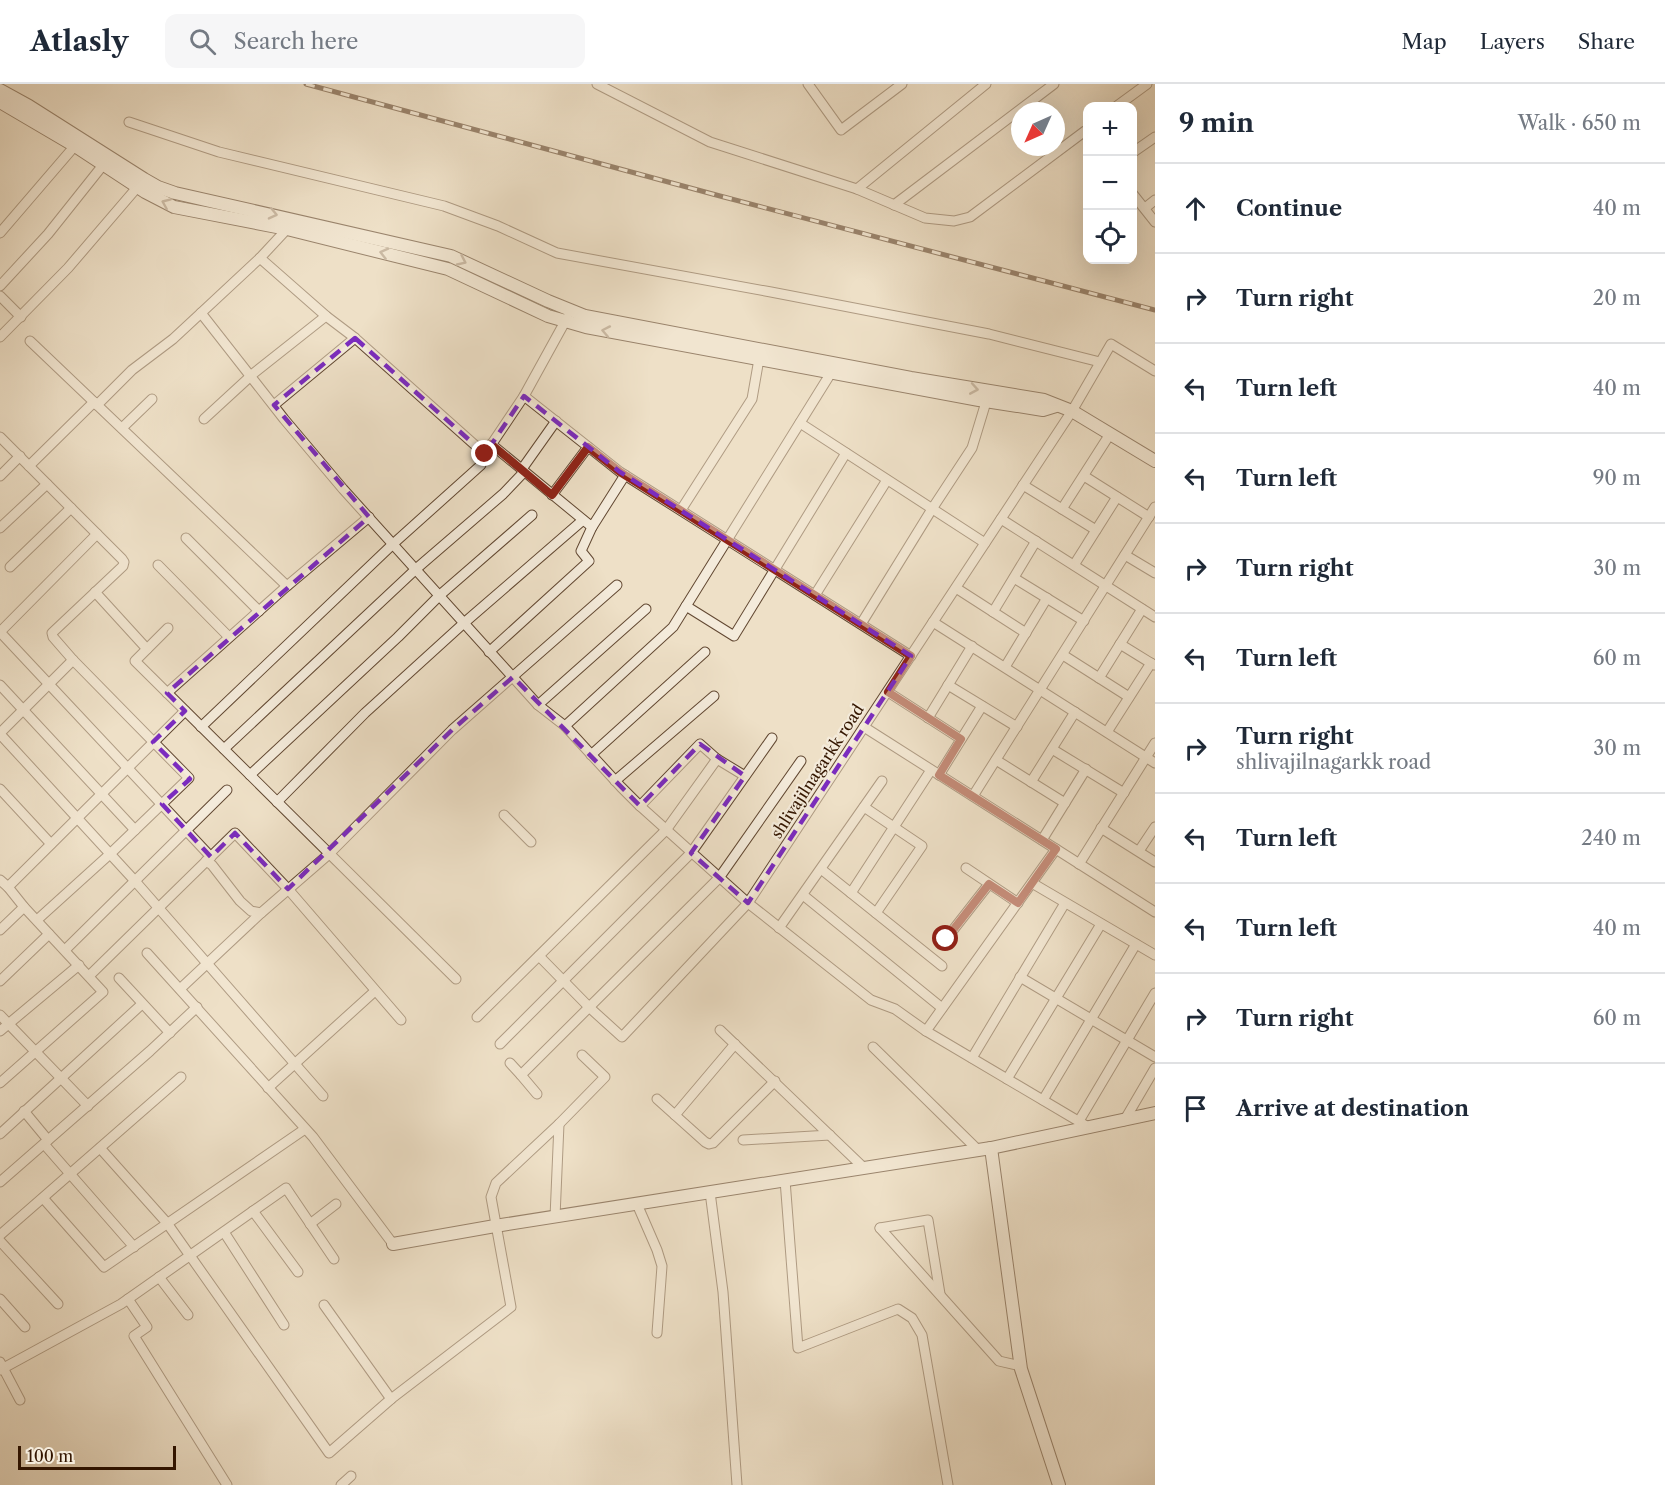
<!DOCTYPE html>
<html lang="en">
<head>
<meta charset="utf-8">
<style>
	:root { --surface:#fff; --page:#f6f6f7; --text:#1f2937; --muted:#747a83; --line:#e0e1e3 }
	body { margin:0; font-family:"Libre Caslon Text",serif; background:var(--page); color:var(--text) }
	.controls { position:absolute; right:18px; top:18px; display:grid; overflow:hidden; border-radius:12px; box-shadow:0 6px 24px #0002 }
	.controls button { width:54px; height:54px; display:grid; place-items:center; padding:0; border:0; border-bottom:2px solid var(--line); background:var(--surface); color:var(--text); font:30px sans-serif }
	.compass { position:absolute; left:1011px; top:18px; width:54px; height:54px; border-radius:50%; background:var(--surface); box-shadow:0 6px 24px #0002; rotate:225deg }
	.scale { position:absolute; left:18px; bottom:15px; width:158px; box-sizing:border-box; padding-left:6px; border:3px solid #341600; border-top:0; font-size:16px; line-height:21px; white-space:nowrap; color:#341600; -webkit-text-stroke:4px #f4ebdb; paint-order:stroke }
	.stop { position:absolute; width:18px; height:18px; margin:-14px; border:4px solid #8f2418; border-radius:50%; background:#fff }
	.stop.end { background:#8f2418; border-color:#fff; box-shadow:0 2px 6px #0008 }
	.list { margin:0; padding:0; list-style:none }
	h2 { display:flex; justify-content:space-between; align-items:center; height:78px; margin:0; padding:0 24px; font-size:26px }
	h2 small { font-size:20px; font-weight:400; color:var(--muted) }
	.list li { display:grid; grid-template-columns:39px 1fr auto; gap:18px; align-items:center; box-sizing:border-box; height:90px; padding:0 24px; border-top:2px solid var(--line) }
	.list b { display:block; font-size:22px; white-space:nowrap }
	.list p { margin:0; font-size:20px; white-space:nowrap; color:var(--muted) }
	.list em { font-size:20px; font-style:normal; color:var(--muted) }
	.icon { flex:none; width:33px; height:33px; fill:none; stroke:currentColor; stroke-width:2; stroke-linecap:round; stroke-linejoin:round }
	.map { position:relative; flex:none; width:1155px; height:1401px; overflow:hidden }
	header { display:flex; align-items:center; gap:36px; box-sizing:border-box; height:84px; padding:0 30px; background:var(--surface); border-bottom:2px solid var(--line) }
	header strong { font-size:28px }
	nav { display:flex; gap:33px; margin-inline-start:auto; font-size:21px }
	.search { width:420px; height:54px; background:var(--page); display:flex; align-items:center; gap:15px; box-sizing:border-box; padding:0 21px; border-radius:12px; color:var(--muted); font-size:22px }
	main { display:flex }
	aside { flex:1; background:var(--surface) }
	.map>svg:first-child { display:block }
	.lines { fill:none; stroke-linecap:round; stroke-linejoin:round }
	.street-casing { stroke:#624832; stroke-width:11 }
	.secondary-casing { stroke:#341600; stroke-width:14 }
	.street { stroke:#f4ebdb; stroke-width:9 }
	.secondary { stroke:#f4ebdb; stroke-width:12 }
	.rail-casing { stroke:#341600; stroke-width:5 }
	.rail { stroke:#f4ebdb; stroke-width:3; stroke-dasharray:9; stroke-linecap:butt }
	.oneway { stroke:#9e8b78 }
	.route { stroke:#8f2418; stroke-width:8 }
	.marked { fill:none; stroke:#7b2cbf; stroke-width:4.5; stroke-dasharray:12 8; stroke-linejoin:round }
	.labels { text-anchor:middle; stroke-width:4.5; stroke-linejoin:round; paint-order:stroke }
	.street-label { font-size:16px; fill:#341600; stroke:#f4ebdb }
</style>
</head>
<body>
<header>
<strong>Atlasly</strong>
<div class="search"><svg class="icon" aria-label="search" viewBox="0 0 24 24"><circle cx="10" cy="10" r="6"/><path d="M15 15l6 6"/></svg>Search here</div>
<nav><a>Map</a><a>Layers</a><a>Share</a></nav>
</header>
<main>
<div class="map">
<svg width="1155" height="1401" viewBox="0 0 1155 1401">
	<rect width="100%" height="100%" fill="#eee0c7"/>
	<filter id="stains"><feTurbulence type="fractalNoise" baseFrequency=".00333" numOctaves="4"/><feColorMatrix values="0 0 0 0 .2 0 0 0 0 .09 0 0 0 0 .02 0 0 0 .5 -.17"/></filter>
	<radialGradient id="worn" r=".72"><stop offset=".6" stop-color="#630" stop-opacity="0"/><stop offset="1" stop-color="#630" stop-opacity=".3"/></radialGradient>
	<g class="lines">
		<g class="street-casing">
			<g id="street">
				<polyline points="597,0 710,58 857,105 925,134 954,137 970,133 1085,47"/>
				<polyline points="808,0 841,46 902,0"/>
				<polyline points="1117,22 1147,0"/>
				<polyline points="129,38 219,68 444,122 498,142 557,169 771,208 989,250 1100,278"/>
				<polyline points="1132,69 1155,53"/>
				<polyline points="857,105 986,0"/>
				<polyline points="1132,109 1155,138"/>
				<polyline points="894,121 1054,0"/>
				<polyline points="1145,124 1155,116"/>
				<polyline points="287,145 260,174 201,229 284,335 343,405 538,621 565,642 621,703 640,722 748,819 871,916 895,925 926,947 1090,1044"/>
				<polyline points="0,149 79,57"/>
				<polyline points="260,174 326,232 355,254 485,370"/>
				<polyline points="0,202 48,150 103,81"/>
				<polyline points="0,212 21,233"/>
				<polyline points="0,253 68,184 140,100"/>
				<polyline points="30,257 287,502"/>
				<polyline points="524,312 620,388 911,572"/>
				<polyline points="97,321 132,286 173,255 201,229"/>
				<polyline points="274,321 355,254"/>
				<polyline points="204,335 254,289 326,232"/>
				<polyline points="800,339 985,459"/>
				<polyline points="122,344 152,315"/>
				<polyline points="0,353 122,475 124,478 123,482 52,549 53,553 73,576 189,694 110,770 37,836"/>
				<polyline points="491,360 592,443 625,391"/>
				<polyline points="29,382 94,318"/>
				<polyline points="522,385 556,337"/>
				<polyline points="0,392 20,372"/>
				<polyline points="1084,392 1149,433"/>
				<polyline points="1023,401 1096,446"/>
				<polyline points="552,411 588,363"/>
				<polyline points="1062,425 1110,350"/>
				<polyline points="681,426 752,315 759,275"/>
				<polyline points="1001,435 1155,533"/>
				<polyline points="0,444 47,400"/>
				<polyline points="97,450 0,548 211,773"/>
				<polyline points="186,454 259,527"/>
				<polyline points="1125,471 1155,489"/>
				<polyline points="158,481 229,553"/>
				<polyline points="1074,481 1117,413"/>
				<polyline points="10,483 71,424"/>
				<polyline points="1014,494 1084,537"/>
				<polyline points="956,504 1026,549"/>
				<polyline points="95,508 147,565"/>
				<polyline points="815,511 887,396"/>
				<polyline points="686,522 734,552 846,369"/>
				<polyline points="993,528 1036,457"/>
				<polyline points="933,538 1155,679"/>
				<polyline points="861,540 932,425 972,364 986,318"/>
				<polyline points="168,544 135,577 456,895"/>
				<polyline points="1120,560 1154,581"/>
				<polyline points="489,568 589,477 581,467 592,443"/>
				<polyline points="1063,571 1129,613"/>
				<polyline points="1005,583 1047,514"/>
				<polyline points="1099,594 1142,525"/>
				<polyline points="0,601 135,746"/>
				<polyline points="948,601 1017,643"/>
				<polyline points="888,608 961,655"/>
				<polyline points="167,609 287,502 369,433"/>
				<polyline points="538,621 646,525"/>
				<polyline points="928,634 972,562"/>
				<polyline points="565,642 673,543 834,284"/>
				<polyline points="201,643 393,460 481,381 481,376 524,312 567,234"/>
				<polyline points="864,643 1155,828"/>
				<polyline points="1107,648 1151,579"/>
				<polyline points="0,649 73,576"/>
				<polyline points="0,650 135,797 323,1012"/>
				<polyline points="224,665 416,485 503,410 524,388"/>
				<polyline points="1052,665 1124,709"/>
				<polyline points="591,671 705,568"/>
				<polyline points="996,676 1065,719"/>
				<polyline points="250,691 398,553 440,511 532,431"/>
				<polyline points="939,691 982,622"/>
				<polyline points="615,697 714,612"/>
				<polyline points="1031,698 1075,628"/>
				<polyline points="0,705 51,760"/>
				<polyline points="973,712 1155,423"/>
				<polyline points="277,718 365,629 464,539 583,436"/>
				<polyline points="640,722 700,660 717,675 745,692"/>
				<polyline points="864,723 922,762 876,829"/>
				<polyline points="504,731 531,758"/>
				<polyline points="1101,744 1155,778"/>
				<polyline points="1042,756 1086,685"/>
				<polyline points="1139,767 1155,743"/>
				<polyline points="206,777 212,781 240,817 251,827 261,829"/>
				<polyline points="1079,780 1155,659"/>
				<polyline points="966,784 1018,819"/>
				<polyline points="821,785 942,882"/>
				<polyline points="0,796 8,803 24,823 103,908 0,999"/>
				<polyline points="1032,799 1155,871"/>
				<polyline points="8,803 185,627"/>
				<polyline points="851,809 931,686"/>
				<polyline points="803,811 942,924"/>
				<polyline points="779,844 882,697"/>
				<polyline points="0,846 24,823"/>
				<polyline points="946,855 989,800"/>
				<polyline points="65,866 227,706"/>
				<polyline points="147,869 313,1053 393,1160"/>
				<polyline points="539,872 590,924 622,953 748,819 1072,327 1111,260 1155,287"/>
				<polyline points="89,892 235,749 288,805 401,936"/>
				<polyline points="1020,893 1155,973"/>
				<polyline points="119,894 170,949"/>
				<polyline points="0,897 49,850"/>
				<polyline points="180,905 261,829 329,770 452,646 617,501"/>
				<polyline points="0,931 88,1022"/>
				<polyline points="477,933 666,746 717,675"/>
				<polyline points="720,946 864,1084"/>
				<polyline points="0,947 79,881"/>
				<polyline points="926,947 1056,765"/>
				<polyline points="500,960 691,769 772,654"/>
				<polyline points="873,963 978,1066"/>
				<polyline points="972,974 1065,819"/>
				<polyline points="510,979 521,991 719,794 801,677"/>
				<polyline points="521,991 537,1010"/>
				<polyline points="1007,995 1101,840"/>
				<polyline points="268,1004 375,907"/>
				<polyline points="657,1015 705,1058 709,1060 713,1059 775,997"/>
				<polyline points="1043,1016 1136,860"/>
				<polyline points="24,1027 48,1056"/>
				<polyline points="675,1031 735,960"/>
				<polyline points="1079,1037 1155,909"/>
				<polyline points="1124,1037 1155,984"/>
				<polyline points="0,1050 142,920"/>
				<polyline points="743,1056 830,1051"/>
				<polyline points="44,1060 134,1163"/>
				<polyline points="100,1064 167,1139 329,1369 391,1315"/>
				<polyline points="785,1096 798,1264 898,1225 912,1234 922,1251 948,1401"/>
				<polyline points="0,1098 150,967 197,923"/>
				<polyline points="710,1108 723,1208 737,1401"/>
				<polyline points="43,1114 104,1183 305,1045"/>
				<polyline points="637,1120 657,1166 662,1182 657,1249"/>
				<polyline points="253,1127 298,1188"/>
				<polyline points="555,1133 559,1040"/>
				<polyline points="310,1140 336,1120"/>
				<polyline points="880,1144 999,1277 1021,1282"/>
				<polyline points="880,1144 928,1136 940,1210"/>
				<polyline points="224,1148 284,1241"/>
				<polyline points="0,1151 181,993"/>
				<polyline points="0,1157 58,1220"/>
				<polyline points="159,1193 188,1231"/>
				<polyline points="0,1215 25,1243"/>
				<polyline points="128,1215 147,1243 134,1252 227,1401"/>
				<polyline points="324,1221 391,1315 511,1223 491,1113 496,1099 559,1040 605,993 582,971"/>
				<polyline points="0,1278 20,1316"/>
				<polyline points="0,1286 121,1220 286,1104 334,1175"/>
				<polyline points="341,1401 351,1392"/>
			</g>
		</g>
		<g class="secondary-casing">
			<g id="secondary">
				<polyline points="0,6 29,22 144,95 158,103 175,109 451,172 548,217 585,232 911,294 1044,316 1072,327 1155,377"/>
				<polyline points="0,18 75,62 145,108 174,123 287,145 448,185 548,232 586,243 979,316 1043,326 1056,322"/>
				<polyline points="991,1064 1021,1285 1059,1401"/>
				<polyline points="393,1160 495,1142 991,1064 1155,1029"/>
			</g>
		</g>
		<use href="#street" class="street"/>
		<use href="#secondary" class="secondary"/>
		<g class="rail-casing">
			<polyline id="rail" points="306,0 720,112 1155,226"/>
		</g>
		<use href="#rail" class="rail"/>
	</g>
	<defs><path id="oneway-chevron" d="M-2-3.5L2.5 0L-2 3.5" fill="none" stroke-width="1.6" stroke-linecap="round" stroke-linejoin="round" transform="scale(1.5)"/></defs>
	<g class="oneway">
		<use href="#oneway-chevron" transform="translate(166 119) rotate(-157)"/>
		<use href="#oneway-chevron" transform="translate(273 130) rotate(13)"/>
		<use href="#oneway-chevron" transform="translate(384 169) rotate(-166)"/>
		<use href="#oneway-chevron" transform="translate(462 177) rotate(25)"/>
		<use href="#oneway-chevron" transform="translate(606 247) rotate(-169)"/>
		<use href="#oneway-chevron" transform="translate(974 305) rotate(10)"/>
	</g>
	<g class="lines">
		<polyline class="route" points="485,370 491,360 552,411 588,363 620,388 911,572 888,608 961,655 939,691 1056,765 1018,819 989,800 946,855"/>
	</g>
	<path d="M0 0H1155V1401H0ZM355,254L485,370L524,312L620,388L911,572L748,819L691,769L745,692L700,660L640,722L513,593L452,646L288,805L235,749L211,773L162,720L190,695L153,658L185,627L167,609L369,433L274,321Z" fill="#eee0c7" fill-opacity=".55" fill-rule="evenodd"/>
	<path class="marked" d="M355,254L485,370L524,312L620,388L911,572L748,819L691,769L745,692L700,660L640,722L513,593L452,646L288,805L235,749L211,773L162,720L190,695L153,658L185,627L167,609L369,433L274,321Z"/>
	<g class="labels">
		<g class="street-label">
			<text transform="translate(817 687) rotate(-57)" y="6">shlivajilnagarkk road</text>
		</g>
	</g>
	<rect width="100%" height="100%" filter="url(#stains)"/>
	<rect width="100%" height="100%" fill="url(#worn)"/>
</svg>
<div class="controls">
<button>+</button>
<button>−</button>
<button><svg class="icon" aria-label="locate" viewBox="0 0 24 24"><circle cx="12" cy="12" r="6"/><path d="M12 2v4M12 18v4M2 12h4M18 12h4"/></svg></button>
</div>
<svg class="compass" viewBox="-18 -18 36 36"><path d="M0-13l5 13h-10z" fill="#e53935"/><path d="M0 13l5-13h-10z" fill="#747a83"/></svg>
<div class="scale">100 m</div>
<div class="stop" style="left:946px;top:855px"></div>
<div class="stop end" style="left:485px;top:370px"></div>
</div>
<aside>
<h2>9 min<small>Walk · 650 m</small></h2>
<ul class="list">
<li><svg class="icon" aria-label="ahead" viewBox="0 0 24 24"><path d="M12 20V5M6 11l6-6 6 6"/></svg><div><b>Continue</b></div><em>40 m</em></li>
<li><svg class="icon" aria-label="right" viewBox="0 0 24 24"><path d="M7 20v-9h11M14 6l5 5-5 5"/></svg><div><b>Turn right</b></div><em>20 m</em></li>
<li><svg class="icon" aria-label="left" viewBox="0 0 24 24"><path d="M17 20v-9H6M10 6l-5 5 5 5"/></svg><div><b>Turn left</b></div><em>40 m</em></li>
<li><svg class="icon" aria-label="left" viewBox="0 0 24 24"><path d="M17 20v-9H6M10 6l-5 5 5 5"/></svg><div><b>Turn left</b></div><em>90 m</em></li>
<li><svg class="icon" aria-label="right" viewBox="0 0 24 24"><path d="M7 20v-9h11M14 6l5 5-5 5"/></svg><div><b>Turn right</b></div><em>30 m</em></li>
<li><svg class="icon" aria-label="left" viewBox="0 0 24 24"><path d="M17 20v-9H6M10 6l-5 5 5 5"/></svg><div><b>Turn left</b></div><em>60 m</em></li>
<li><svg class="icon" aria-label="right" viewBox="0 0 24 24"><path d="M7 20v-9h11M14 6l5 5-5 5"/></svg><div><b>Turn right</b><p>shlivajilnagarkk road</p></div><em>30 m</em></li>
<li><svg class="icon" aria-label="left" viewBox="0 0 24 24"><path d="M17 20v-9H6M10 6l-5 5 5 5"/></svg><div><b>Turn left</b></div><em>240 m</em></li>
<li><svg class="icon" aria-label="left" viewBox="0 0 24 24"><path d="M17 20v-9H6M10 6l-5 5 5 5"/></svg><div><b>Turn left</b></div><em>40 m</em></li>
<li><svg class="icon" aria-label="right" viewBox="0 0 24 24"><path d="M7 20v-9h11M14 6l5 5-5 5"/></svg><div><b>Turn right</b></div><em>60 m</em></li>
<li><svg class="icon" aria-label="arrive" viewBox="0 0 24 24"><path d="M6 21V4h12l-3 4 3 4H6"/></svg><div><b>Arrive at destination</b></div></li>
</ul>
</aside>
</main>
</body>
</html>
